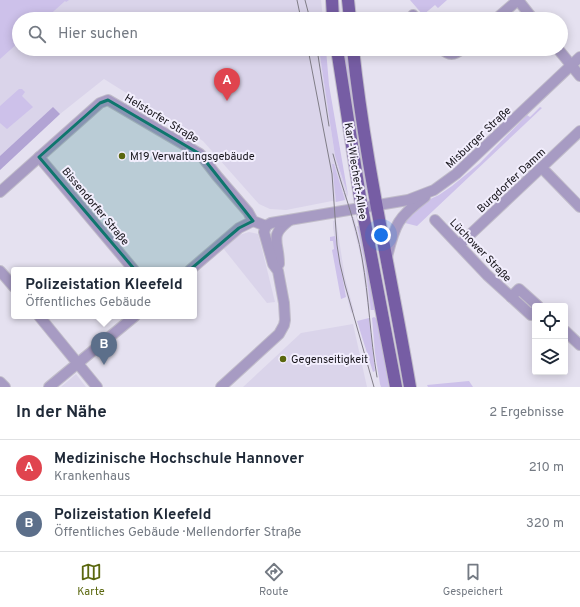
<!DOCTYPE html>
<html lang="de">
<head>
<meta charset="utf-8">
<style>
	:root { --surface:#fff; --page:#f2f2f3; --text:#1f2937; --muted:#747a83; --line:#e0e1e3; --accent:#5a670e }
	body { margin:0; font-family:Overpass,sans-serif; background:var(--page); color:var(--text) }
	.controls { position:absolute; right:12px; bottom:12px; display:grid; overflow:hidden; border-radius:4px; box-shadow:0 2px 10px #0003 }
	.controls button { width:36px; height:36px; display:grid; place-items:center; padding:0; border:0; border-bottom:1px solid var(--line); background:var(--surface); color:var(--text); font:20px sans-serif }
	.you { position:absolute; left:381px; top:235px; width:14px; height:14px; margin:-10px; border:3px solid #fff; border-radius:50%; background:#1a73e8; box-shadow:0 0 0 6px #1a73e833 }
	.badge { display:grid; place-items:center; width:26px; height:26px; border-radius:50%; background:var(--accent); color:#fff; font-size:13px; font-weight:700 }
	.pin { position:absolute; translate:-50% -33px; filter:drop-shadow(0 1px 2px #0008) }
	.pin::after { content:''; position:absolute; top:21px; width:14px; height:12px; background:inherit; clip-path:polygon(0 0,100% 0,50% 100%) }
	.popup { position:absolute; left:11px; top:267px; width:186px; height:52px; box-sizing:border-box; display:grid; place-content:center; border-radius:4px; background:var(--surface); filter:drop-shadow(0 1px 3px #0005); font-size:13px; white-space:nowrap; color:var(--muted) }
	.popup b { font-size:15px; color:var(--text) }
	.popup::after { content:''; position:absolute; left:50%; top:100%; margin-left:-8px; border:8px solid transparent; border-top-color:var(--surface) }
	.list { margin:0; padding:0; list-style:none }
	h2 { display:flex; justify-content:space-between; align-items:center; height:52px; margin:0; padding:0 16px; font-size:17px }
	h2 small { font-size:13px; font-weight:400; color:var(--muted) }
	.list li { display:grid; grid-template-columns:26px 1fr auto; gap:12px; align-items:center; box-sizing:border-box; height:56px; padding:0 16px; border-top:1px solid var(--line) }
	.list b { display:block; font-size:15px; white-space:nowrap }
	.list p { margin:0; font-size:13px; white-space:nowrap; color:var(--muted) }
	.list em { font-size:13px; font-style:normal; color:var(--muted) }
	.icon { flex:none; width:22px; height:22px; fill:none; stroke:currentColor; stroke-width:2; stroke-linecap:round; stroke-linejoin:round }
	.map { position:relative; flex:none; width:580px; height:387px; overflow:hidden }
	.search { position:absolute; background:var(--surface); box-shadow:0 2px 10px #0003; left:12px; right:12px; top:12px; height:44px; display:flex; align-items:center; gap:10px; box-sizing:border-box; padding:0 14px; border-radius:22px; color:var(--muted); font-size:15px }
	.sheet { height:164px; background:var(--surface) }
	nav { display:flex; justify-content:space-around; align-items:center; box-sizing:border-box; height:56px; border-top:1px solid var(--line); background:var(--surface); font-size:11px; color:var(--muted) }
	nav a { display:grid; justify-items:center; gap:2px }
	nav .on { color:var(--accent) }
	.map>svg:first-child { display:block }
	.built { fill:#dad4ea }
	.green { fill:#cdc1ea }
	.forest { fill:#b2a4d4 }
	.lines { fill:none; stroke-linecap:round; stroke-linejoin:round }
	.minor-casing { stroke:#c0bcc9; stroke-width:12 }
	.major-casing { stroke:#c0bcc9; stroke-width:14 }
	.minor { stroke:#a79bc3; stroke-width:10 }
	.major { stroke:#765da4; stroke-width:12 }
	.tram { stroke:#807d87; stroke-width:1 }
	.marked { fill:#0f766e; fill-opacity:0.2; stroke:#0f766e; stroke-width:3; stroke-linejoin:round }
	.poi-dot { fill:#5a670e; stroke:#f2eefd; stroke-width:1.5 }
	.labels { text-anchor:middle; stroke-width:4; stroke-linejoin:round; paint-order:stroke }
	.street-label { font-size:11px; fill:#16141a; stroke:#f2eefd }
	.poi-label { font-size:11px; fill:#16141a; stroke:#f2eefd; text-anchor:start }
</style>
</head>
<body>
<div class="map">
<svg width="580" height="387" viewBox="0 0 580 387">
	<rect width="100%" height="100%" fill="#e5e1f0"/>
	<g class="built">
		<polygon points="0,0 321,0 323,19 19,19 19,49 319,49 335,156 348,195 345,200 334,164 332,164 336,202 332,201 286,210 270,209 259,204 203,141 104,79 60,114 0,170"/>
		<polygon points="351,217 354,217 362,248 370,296 371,310 368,309 361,258"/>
		<polygon points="336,220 345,278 354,311 351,313 339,265 333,228 333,221"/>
		<polygon points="249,232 258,234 261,245 275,302 267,303 223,248 236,236"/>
		<polygon points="353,324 367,387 243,387 301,333"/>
		<polygon points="76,374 86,387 61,387"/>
	</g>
	<g class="green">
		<polygon points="0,0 69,0 66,2 65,1 45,19 19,19 19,42 0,59"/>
		<polygon points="410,0 447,0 438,8 435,5 423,15"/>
		<polygon points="319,49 326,49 329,85 348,195 335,156"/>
		<polygon points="342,49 350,49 371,189 366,190 352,105"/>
		<polygon points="19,89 22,89 25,92 22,96 33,107 7,129 0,123 0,106"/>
		<polygon points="540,107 542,108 417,226 405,223 402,221 422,203 439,195 452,186 480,163 527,115 530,117"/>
		<polygon points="332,164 334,164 345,200 336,202"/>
		<polygon points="357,226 360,227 375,310 371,310 365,264"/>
		<polygon points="335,236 346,297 341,299 332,250 334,249 333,241 330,241 330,237"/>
		<polygon points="374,317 377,319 389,387 381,387 380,384 375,353 372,318"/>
		<polygon points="369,318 375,371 373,372 357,321"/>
		<polygon points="469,381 473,387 428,387 427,385"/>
	</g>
	<polygon class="forest" points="53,107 60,114 0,170 0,156"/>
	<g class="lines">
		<g class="minor-casing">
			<g id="minor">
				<polyline points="518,0 533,19"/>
				<polyline points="413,15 416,19"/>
				<polyline points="496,19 518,0"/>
				<path d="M442,49C449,56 455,55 462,49"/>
				<polyline points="558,49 580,76"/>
				<polyline points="39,157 134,270"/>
				<polyline points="542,168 580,207"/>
				<polyline points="0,192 100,103 108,100 200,154 217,176 248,212 253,221 266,226"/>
				<polyline points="435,220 487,275 531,315 535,311"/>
				<polyline points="459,245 580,131"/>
				<path d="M387,257C395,224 398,217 425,197"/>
				<path d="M279,264C279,241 268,236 290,220"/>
				<polyline points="190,270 239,228 253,221"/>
				<polyline points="0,271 14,287"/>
				<polyline points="511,297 519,289 538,306"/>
				<polyline points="39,316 97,387"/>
				<polyline points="565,331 580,345"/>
				<polyline points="0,382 5,387"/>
				<polyline points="49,387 135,316"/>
				<polyline points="221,387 279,334 284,325 285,320 284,303 278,271 273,264 264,232 266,226 271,223 408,200 434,190 456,174 580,57"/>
			</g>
		</g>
		<g class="major-casing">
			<g id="major">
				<polyline points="332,0 333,19"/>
				<polyline points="348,0 350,19"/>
				<polyline points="337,49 360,197 396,387"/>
				<path d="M353,49C365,163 391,274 410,387"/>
			</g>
		</g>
		<use href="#minor" class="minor"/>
		<use href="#major" class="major"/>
		<g class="tram">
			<polyline points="297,0 301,19"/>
			<polyline points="305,0 310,19"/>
			<polyline points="308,49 332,174 337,245 340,264 345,285 374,387"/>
			<polyline points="317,49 329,126"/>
			<path d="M333,154C342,189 356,222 362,258C369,297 370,337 377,377"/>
		</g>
	</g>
	<path class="marked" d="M108,100L200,154L253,221L239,228L158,297L39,157L100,103Z"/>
	<g class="poi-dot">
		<circle cx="122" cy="156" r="4"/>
		<circle cx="283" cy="359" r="4"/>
	</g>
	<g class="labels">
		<g class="street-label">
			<text transform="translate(162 118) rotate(31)" y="4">Helstorfer Straße</text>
			<text transform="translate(478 137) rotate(-43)" y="4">Misburger Straße</text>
			<text transform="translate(356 171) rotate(81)" y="4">Karl-Wiechert-Allee</text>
			<text transform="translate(511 180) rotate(-43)" y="4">Burgdorfer Damm</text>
			<text transform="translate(96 206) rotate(50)" y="4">Bissendorfer Straße</text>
			<text transform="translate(481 250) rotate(46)" y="4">Lüchower Straße</text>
		</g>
		<g class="poi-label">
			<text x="130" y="160">M19 Verwaltungsgebäude</text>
			<text x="291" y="363">Gegenseitigkeit</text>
		</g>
	</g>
</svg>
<div class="controls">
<button><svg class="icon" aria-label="locate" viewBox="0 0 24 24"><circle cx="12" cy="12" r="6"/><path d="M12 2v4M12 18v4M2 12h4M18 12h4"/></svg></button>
<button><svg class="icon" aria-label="layers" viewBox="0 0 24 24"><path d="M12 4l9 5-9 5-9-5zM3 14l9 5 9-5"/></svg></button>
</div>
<div class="you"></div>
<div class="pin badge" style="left:227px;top:101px;background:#e0444e">A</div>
<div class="pin badge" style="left:104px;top:365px;background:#5c6f8a">B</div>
<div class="popup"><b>Polizeistation Kleefeld</b>Öffentliches Gebäude</div>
<div class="search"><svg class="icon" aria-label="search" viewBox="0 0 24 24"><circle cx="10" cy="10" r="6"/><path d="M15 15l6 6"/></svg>Hier suchen</div>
</div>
<section class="sheet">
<h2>In der Nähe<small>2 Ergebnisse</small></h2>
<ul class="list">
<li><span class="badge" style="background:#e0444e">A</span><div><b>Medizinische Hochschule Hannover</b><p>Krankenhaus</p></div><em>210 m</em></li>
<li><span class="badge" style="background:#5c6f8a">B</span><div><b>Polizeistation Kleefeld</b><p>Öffentliches Gebäude · Mellendorfer Straße</p></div><em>320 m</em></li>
</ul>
</section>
<nav>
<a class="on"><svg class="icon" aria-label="map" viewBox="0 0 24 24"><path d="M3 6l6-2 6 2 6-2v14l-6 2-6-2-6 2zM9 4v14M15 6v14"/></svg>Karte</a>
<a><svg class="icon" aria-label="directions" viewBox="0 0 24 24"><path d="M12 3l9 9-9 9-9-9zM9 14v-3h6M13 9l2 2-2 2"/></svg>Route</a>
<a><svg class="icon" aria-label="saved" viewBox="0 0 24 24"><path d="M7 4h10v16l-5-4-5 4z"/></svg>Gespeichert</a>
</nav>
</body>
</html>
